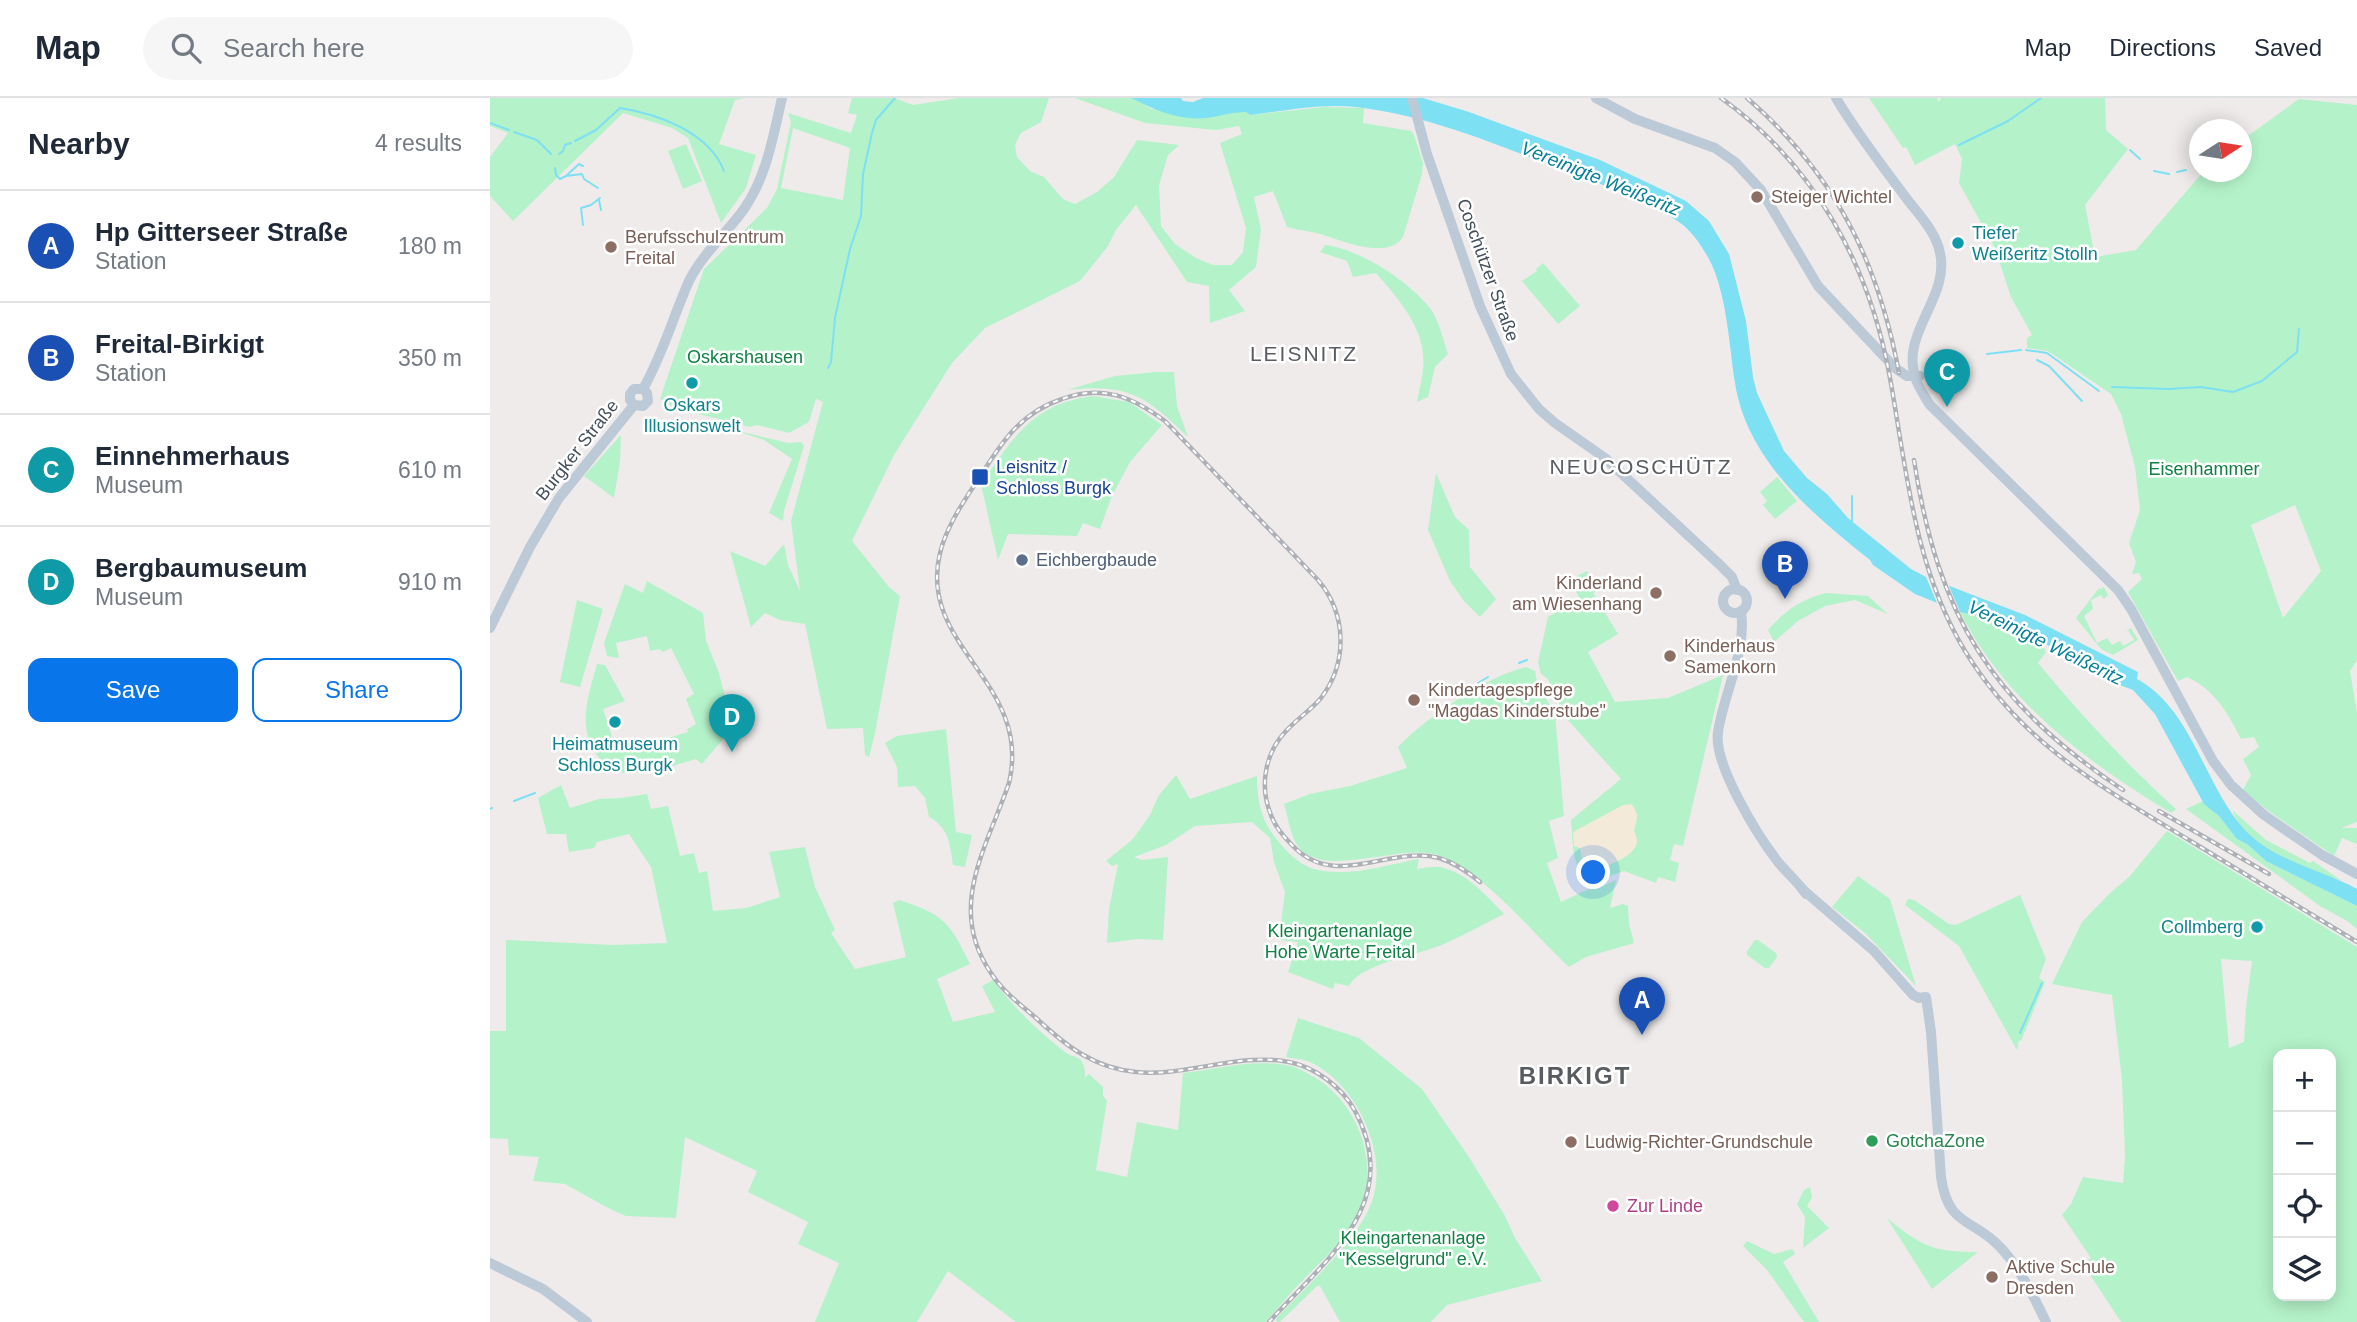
<!DOCTYPE html>
<html lang="en">
<head>
<meta charset="utf-8">
<style>
	:root { --surface:#fff; --page:#f6f6f7; --text:#1f2937; --muted:#747a83; --line:#e0e1e3; --accent:#0975eb }
	body { margin:0; font-family:Helvetica,sans-serif; background:var(--page); color:var(--text) }
	.controls { position:absolute; right:21px; bottom:21px; display:grid; overflow:hidden; border-radius:14px; box-shadow:0 4px 18px #0003 }
	.controls button { width:63px; height:63px; display:grid; place-items:center; padding:0; border:0; border-bottom:2px solid var(--line); background:var(--surface); color:var(--text); font:35px sans-serif }
	.compass { position:absolute; left:1699px; top:21px; width:63px; height:63px; border-radius:50%; background:var(--surface); box-shadow:0 4px 18px #0003; rotate:78deg }
	.you { position:absolute; left:1104px; top:775px; width:24px; height:24px; margin:-18px; border:5px solid #fff; border-radius:50%; background:#1a73e8; box-shadow:0 0 0 10px #1a73e833 }
	.badge { display:grid; place-items:center; width:46px; height:46px; border-radius:50%; background:var(--accent); color:#fff; font-size:23px; font-weight:700 }
	.pin { position:absolute; translate:-50% -58px; filter:drop-shadow(0 2px 4px #0008) }
	.pin::after { content:''; position:absolute; top:37px; width:24px; height:21px; background:inherit; clip-path:polygon(0 0,100% 0,50% 100%) }
	.list { margin:0; padding:0; list-style:none }
	h2 { display:flex; justify-content:space-between; align-items:center; height:91px; margin:0; padding:0 28px; font-size:30px }
	h2 small { font-size:23px; font-weight:400; color:var(--muted) }
	.list li { display:grid; grid-template-columns:46px 1fr auto; gap:21px; align-items:center; box-sizing:border-box; height:112px; padding:0 28px; border-top:2px solid var(--line) }
	.list b { display:block; font-size:26px; white-space:nowrap }
	.list p { margin:0; font-size:23px; white-space:nowrap; color:var(--muted) }
	.list em { font-size:23px; font-style:normal; color:var(--muted) }
	.actions { display:flex; gap:14px; padding:21px 28px }
	.actions a { flex:1; padding:16px 0; border:2px solid var(--accent); border-radius:14px; text-align:center; font-size:24px; color:var(--accent) }
	.actions .main { background:var(--accent); color:#fff }
	.icon { flex:none; width:38px; height:38px; fill:none; stroke:currentColor; stroke-width:2; stroke-linecap:round; stroke-linejoin:round }
	.map { position:relative; flex:none; width:1867px; height:1224px; overflow:hidden }
	header { display:flex; align-items:center; gap:42px; box-sizing:border-box; height:98px; padding:0 35px; background:var(--surface); border-bottom:2px solid var(--line) }
	header strong { font-size:33px }
	nav { display:flex; gap:38px; margin-inline-start:auto; font-size:24px }
	.search { width:490px; height:63px; background:var(--page); display:flex; align-items:center; gap:18px; box-sizing:border-box; padding:0 24px; border-radius:38px; color:var(--muted); font-size:26px }
	main { display:flex }
	aside { flex:1; background:var(--surface) }
	.map>svg:first-child { display:block }
	.green { fill:#b4f2c9; fill-rule:evenodd }
	.sand { fill:#f3ead9 }
	.water { fill:#7de0f3 }
	.pier { fill:#efebeb }
	.lines { fill:none; stroke-linecap:round; stroke-linejoin:round }
	.stream { stroke:#7de0f3; stroke-width:2 }
	.secondary { stroke:#bccad7; stroke-width:10 }
	.rail-casing { stroke:#adb1b7; stroke-width:4.5 }
	.rail { stroke:#fff; stroke-width:2; stroke-dasharray:5; stroke-linecap:butt }
	.education-dot { fill:#8d6e63; stroke:#fff; stroke-width:2.5 }
	.culture-dot { fill:#0f9aa8; stroke:#fff; stroke-width:2.5 }
	.transit-dot { fill:#1a4fb4; stroke:#fff; stroke-width:2.5 }
	.service-dot { fill:#5c6f8a; stroke:#fff; stroke-width:2.5 }
	.leisure-dot { fill:#2e9e5b; stroke:#fff; stroke-width:2.5 }
	.hotel-dot { fill:#d1479c; stroke:#fff; stroke-width:2.5 }
	.labels { text-anchor:middle; stroke-width:5; stroke-linejoin:round; paint-order:stroke }
	.education-label { font-size:18px; fill:#785e54; stroke:#fff; text-anchor:start }
	.culture-label { font-size:18px; fill:#0d838f; stroke:#fff }
	.street-label { font-size:18px; fill:#43505b; stroke:#fff }
	.park-label { font-size:18px; fill:#0e8143; stroke:#fff }
	.transit-label { font-size:18px; fill:#164399; stroke:#fff; text-anchor:start }
	.service-label { font-size:18px; fill:#4e5e75; stroke:#fff; text-anchor:start }
	.leisure-label { font-size:18px; fill:#27864d; stroke:#fff; text-anchor:start }
	.hotel-label { font-size:18px; fill:#b23c85; stroke:#fff; text-anchor:start }
	.water-label { font-size:19px; font-style:italic; fill:#038098; stroke:#fff }
	.quarter-label { font-size:21px; letter-spacing:2px; fill:#585c61; stroke:#fff }
	.district-label { font-size:24px; font-weight:bold; letter-spacing:2px; fill:#585c61; stroke:#fff }
</style>
</head>
<body>
<header>
<strong>Map</strong>
<div class="search"><svg class="icon" aria-label="search" viewBox="0 0 24 24"><circle cx="10" cy="10" r="6"/><path d="M15 15l6 6"/></svg>Search here</div>
<nav><a>Map</a><a>Directions</a><a>Saved</a></nav>
</header>
<main>
<aside>
<h2>Nearby<small>4 results</small></h2>
<ul class="list">
<li><span class="badge" style="background:#1a4fb4">A</span><div><b>Hp Gitterseer Straße</b><p>Station</p></div><em>180 m</em></li>
<li><span class="badge" style="background:#1a4fb4">B</span><div><b>Freital-Birkigt</b><p>Station</p></div><em>350 m</em></li>
<li><span class="badge" style="background:#0f9aa8">C</span><div><b>Einnehmerhaus</b><p>Museum</p></div><em>610 m</em></li>
<li><span class="badge" style="background:#0f9aa8">D</span><div><b>Bergbaumuseum</b><p>Museum</p></div><em>910 m</em></li>
</ul>
<div class="actions"><a class="main">Save</a><a>Share</a></div>
</aside>
<div class="map">
<svg width="1867" height="1224" viewBox="0 0 1867 1224">
	<rect width="100%" height="100%" fill="#efebeb"/>
	<g class="green">
		<polygon points="0,0 254,0 245,2 229,46 266,57 256,90 231,125 198,40 182,30 133,15 23,123 0,98 0,59 18,35 0,28"/>
		<path d="M362,0H404L423,7L469,0H559L551,24L531,35L525,47L527,59L540,73L554,79L573,101L585,106L607,94L624,79L647,42L689,47L678,57L669,87L671,128L685,146L706,160L723,167H742L753,154L756,130L730,45L752,36L749,28L726,32L655,25L585,0H641L662,11L715,20L741,14H756L760,17L834,9L874,10L873,25L921,33L924,37L933,65L932,76L913,139C897,163 851,142 830,136C819,133 808,132 797,129L783,93L764,99L771,132L766,169L739,192L755,213L720,225L719,188L697,184L646,107L626,132L618,148L590,183L495,230L462,265L404,357L362,443L399,489L410,498L385,635L379,659L375,657L373,630L337,631L315,526L290,522L275,515L261,529L240,453L275,468L294,446L298,467L310,493L301,423L333,304L326,301L319,324L299,335L267,327L260,329L186,310L170,301L214,171L277,110L287,91L301,24L298,15L361,35L367,17L358,15ZM303,30L360,50L353,102L291,90Z"/>
		<path d="M1379,0H1447L1449,4L1451,0H1615L1616,32L1638,51L1595,107L1605,159L1646,152L1713,74H1752V42L1809,1L1867,7V562L1860,573L1867,615V724L1851,730H1867V746L1852,740L1844,758L1780,714L1753,692L1761,677L1753,661L1769,649L1764,639L1751,641C1738,615 1724,591 1697,579L1688,583L1638,494L1652,481L1649,475L1642,476L1646,464L1639,445L1650,412L1645,369L1631,316L1621,296L1558,253L1537,250V240L1542,237L1521,199L1505,150L1469,85L1472,61L1465,46L1425,67L1416,49L1413,50ZM1805,407L1831,473L1793,520L1761,427Z"/>
		<polygon points="196,46 212,83 193,91 178,53"/>
		<path d="M835,147C870,151 918,183 940,210C949,222 953,242 958,256L945,269L938,299L927,304C929,293 932,282 933,271C937,232 910,203 886,175L863,179L857,163L830,154Z"/>
		<polygon points="1053,165 1090,208 1068,226 1032,183 1047,173 1046,171"/>
		<path d="M666,274H684L687,308L698,339C656,298 638,285 577,292L625,278Z"/>
		<path d="M603,298L639,304L672,327L640,364L622,398L610,431L593,425L587,438L518,436L508,462L491,386C524,339 542,306 603,298Z"/>
		<polygon points="244,332 298,345 311,344 314,348 294,413 293,423 279,415 302,361 274,342"/>
		<polygon points="131,337 130,364 124,400 94,378"/>
		<polygon points="946,375 965,419 979,432 980,469 1006,501 990,519 974,503 960,483 938,432"/>
		<polygon points="1287,379 1307,403 1285,421 1273,407 1277,403 1270,394"/>
		<path d="M1097,473L1108,492L1103,495L1128,536L1098,554L1125,604L1178,600L1233,577L1193,748L1184,746L1180,762L1189,765L1185,784L1168,779L1166,785L1134,773L1103,784C1081,776 1083,742 1081,722L1131,681L1076,620L1058,581L1051,576L1048,564L1058,519L1090,501L1080,482Z"/>
		<path d="M157,483L213,515L216,543L229,575L238,611L233,641L212,666L206,661C185,667 164,675 142,675C128,676 117,670 109,660C86,630 98,599 107,566L115,567L135,603L113,611L123,642L135,639L139,652L198,634L197,631L206,626L196,601L204,596L181,550L173,554L169,551L160,553L157,538L126,545L129,560L117,558L114,545L135,486L153,495Z"/>
		<polygon points="1614,489 1618,497 1614,501 1611,497 1601,502 1603,511 1594,518 1607,545 1617,540 1622,547 1630,543 1633,548 1644,542 1638,532 1633,534 1641,530 1648,542 1623,557 1611,551 1586,520 1609,490 1611,491"/>
		<path d="M1336,495L1378,498L1398,516L1365,502L1335,508L1308,523L1284,544L1278,532C1294,513 1312,501 1336,495Z"/>
		<polygon points="87,502 113,511 90,589 70,584"/>
		<path d="M1470,514L1502,521L1549,542L1556,554L1548,565C1591,617 1636,666 1686,711L1681,715C1595,663 1516,604 1470,514Z"/>
		<path d="M1036,569L1045,573L1047,584L1065,616L1074,718L1059,723L1068,760L1057,765L1071,804L1099,791H1106L1126,782L1120,810L1133,806L1138,808L1139,826L1144,845L1096,859L1079,869C1044,836 993,774 951,758C913,743 832,784 807,747C800,736 798,719 794,706L820,696L860,688L917,670L908,649C937,619 995,579 1036,569Z"/>
		<path d="M456,631L466,734L482,737L475,769L463,767C460,746 459,730 439,719L435,700L425,688L408,689L407,669L395,645L407,638Z"/>
		<path d="M686,677L700,701L767,678C767,703 771,723 788,743C796,753 809,766 821,770C855,781 895,767 929,761L927,771C934,770 943,768 950,769C976,774 997,798 1014,816C994,826 974,837 954,846C930,857 871,865 859,888L845,885L843,891L798,874L808,844L789,842L795,794L784,764L780,740L762,724L705,728L676,747L644,759L652,762L678,759L673,842L647,841L617,845L619,811L628,766L622,768L616,763L643,741L660,717L669,697Z"/>
		<path d="M71,687L80,710L109,701L131,700L157,696L161,711L178,708L190,758L204,755L209,775L217,773L223,813L256,810L290,799L279,754L315,749L325,789L345,832L341,835L365,871L416,859L403,805L409,802C453,816 460,824 480,866L447,881L463,924L505,914L492,888L503,882C521,907 553,938 578,956C581,958 585,958 588,960C595,965 595,972 595,980L599,976L613,989V998L617,1003L606,1072L637,1079L647,1024L688,1032L693,975C728,971 765,960 800,968C808,969 816,975 824,979C870,1006 892,1070 867,1119C855,1143 833,1161 815,1180C801,1194 789,1209 776,1224H526L458,1173L427,1224H325L349,1165L308,1146L318,1124L258,1094L267,1073L195,1039L186,1120L136,1118L120,1111L75,1086L43,1083L49,1059L19,1057L18,1041L0,1040V933H16V842L123,847L177,845L161,769L139,736L107,744L104,750L79,754L76,736H57L48,700Z"/>
		<polygon points="1713,703 1729,718 1747,741 1757,746 1776,763 1867,808 1867,831 1857,823 1830,808 1696,711"/>
		<path d="M1742,712L1776,742L1820,765L1823,763L1852,783C1814,770 1759,753 1742,712Z"/>
		<path d="M1677,733L1867,849V1224H1631L1593,1166L1601,1160L1572,1117L1581,1106L1593,1079L1633,1085L1635,1057L1632,982L1622,897L1562,886L1592,824L1619,796L1640,778ZM1731,861L1762,863L1756,909L1754,944L1739,950ZM1788,956H1841V1198H1788Z"/>
		<polygon points="1368,778 1400,801 1426,888 1375,835 1342,809"/>
		<polygon points="1530,797 1556,861 1549,880 1555,884 1531,943 1529,942 1527,952 1469,848 1415,807 1418,801 1424,802 1459,826 1466,827"/>
		<polygon points="1265,842 1268,842 1286,855 1287,859 1279,870 1275,870 1257,857 1257,853"/>
		<path d="M808,920L869,940L932,991L979,1059L1015,1118L1025,1140L1052,1183L957,1207L941,1224H850L830,1188H827L790,1224H787L786,1221C814,1190 866,1145 881,1106C900,1058 868,988 822,965C815,961 804,961 796,959Z"/>
		<polygon points="1320,1089 1322,1099 1317,1108 1339,1130 1313,1150 1315,1119 1307,1106 1314,1092"/>
		<path d="M1397,1120C1431,1148 1443,1154 1488,1154L1442,1191Z"/>
		<polygon points="1257,1143 1284,1156 1302,1151 1305,1156 1293,1164 1329,1224 1314,1224 1277,1172 1253,1148"/>
	</g>
	<path class="sand" d="M1141,706C1150,716 1147,722 1144,733C1145,735 1148,743 1147,744C1145,761 1107,772 1094,774L1090,750L1084,748L1083,734L1133,707Z"/>
	<path class="water" d="M641,0H691L693,3L703,4L713,0H933L979,14L1110,62L1196,103L1219,123L1239,156L1256,223L1263,279L1267,295L1294,353L1317,380L1337,396L1358,420L1421,471L1436,479L1535,517L1648,574L1647,581C1703,612 1713,685 1754,731C1783,763 1830,771 1867,791V808L1776,763L1757,746L1747,741L1729,718L1714,706L1665,616L1643,592L1614,581L1549,542L1502,521L1470,514L1425,496L1383,467L1380,462C1322,416 1257,362 1245,285C1239,247 1237,195 1219,161C1211,147 1202,133 1189,124C1153,99 1108,86 1068,70C1002,45 937,17 866,9C831,5 794,13 760,17L756,14C742,14 730,18 717,20C689,23 665,12 641,0Z"/>
	<polygon class="pier" points="1436,479 1458,486 1470,514 1447,505"/>
	<g class="lines">
		<g class="stream">
			<polyline points="0,25 19,32"/>
			<polyline points="24,34 47,42 61,56"/>
			<path d="M85,43L106,32L130,10C168,16 219,34 234,73"/>
			<polyline points="1469,47 1518,23 1551,0"/>
			<polyline points="1640,52 1650,61"/>
			<polyline points="69,56 73,53 75,47 81,45"/>
			<polyline points="65,70 66,77 70,81 76,78 92,76 94,81 108,90"/>
			<polyline points="1664,73 1679,76"/>
			<polyline points="1687,74 1696,72"/>
			<polyline points="77,77 89,66 93,68"/>
			<polyline points="109,102 111,112"/>
			<polyline points="93,127 91,110 101,107 110,100"/>
			<polyline points="1536,252 1557,255 1609,293"/>
			<polyline points="1497,256 1531,252"/>
			<polyline points="1547,262 1559,268 1592,303"/>
			<polyline points="338,270 341,264 345,220 360,151 371,118 373,76 382,35 386,22 405,0"/>
			<polyline points="1622,289 1679,291 1711,289 1743,294 1772,283 1807,254 1809,231"/>
			<polyline points="1362,398 1362,425"/>
			<polyline points="1029,565 1037,562"/>
			<polyline points="988,585 998,579"/>
			<polyline points="24,703 45,695"/>
			<polyline points="0,711 2,710"/>
			<polyline points="1530,935 1552,885"/>
		</g>
		<g class="secondary">
			<polyline points="922,0 937,56 990,208 1021,276 1049,311 1065,325 1115,360 1229,466 1242,479 1247,492"/>
			<polyline points="1106,0 1145,21 1225,50 1245,64 1271,92 1328,188 1405,270 1417,278 1430,278"/>
			<path d="M1346,0C1366,34 1390,65 1414,97C1427,115 1446,133 1450,155C1460,199 1411,234 1425,279C1428,289 1435,299 1440,307L1628,492L1641,511L1723,663L1741,687L1774,717L1832,757L1867,776"/>
			<path d="M153,291C173,256 183,219 199,183C213,155 237,135 254,111C277,78 283,38 292,0"/>
			<polyline points="144,307 153,308 158,303 157,295 153,291"/>
			<polyline points="144,307 140,302 140,296 144,291 153,291"/>
			<circle cx="1245" cy="503" r="12"/>
			<path d="M1251,513C1257,554 1234,594 1228,634C1223,666 1268,738 1288,764C1297,775 1308,784 1316,796"/>
			<polyline points="0,530 40,449 69,400 144,307"/>
			<path d="M1312,791L1384,853L1423,897L1429,900L1436,899L1441,934L1451,1079C1458,1130 1484,1120 1511,1150C1530,1170 1544,1199 1556,1224"/>
			<polyline points="0,1165 53,1191 97,1224"/>
		</g>
		<g class="rail-casing">
			<g id="rail">
				<path d="M1231,0C1325,67 1380,168 1400,280C1417,374 1424,469 1475,553C1532,646 1610,688 1699,742C1755,776 1811,810 1867,844"/>
				<path d="M1257,0C1345,76 1388,163 1409,275"/>
				<path d="M1424,362C1448,518 1501,604 1633,692"/>
				<polyline points="1669,713 1779,776"/>
				<path d="M779,1224C834,1163 915,1105 865,1013C852,989 825,969 799,964C748,954 697,979 646,974C604,970 576,948 546,920C530,906 512,893 501,875C456,810 497,749 519,685C543,584 427,549 450,455C457,427 474,403 489,380C512,344 530,315 572,301C613,286 642,299 675,323L828,482C857,516 858,565 831,600C821,612 807,621 796,633C775,655 769,688 781,717C785,729 793,738 802,747C845,793 898,747 949,760C965,765 978,774 990,784"/>
			</g>
		</g>
		<use href="#rail" class="rail"/>
	</g>
	<g class="education-dot">
		<circle cx="1267" cy="99" r="7"/>
		<circle cx="121" cy="149" r="7"/>
		<circle cx="1166" cy="495" r="7"/>
		<circle cx="1180" cy="558" r="7"/>
		<circle cx="924" cy="602" r="7"/>
		<circle cx="1081" cy="1044" r="7"/>
		<circle cx="1502" cy="1179" r="7"/>
	</g>
	<g class="culture-dot">
		<circle cx="1468" cy="145" r="7"/>
		<circle cx="202" cy="285" r="7"/>
		<circle cx="125" cy="624" r="7"/>
		<circle cx="1767" cy="829" r="7"/>
	</g>
	<rect class="transit-dot" x="481" y="370" width="18" height="18" rx="3.5"/>
	<circle class="service-dot" cx="532" cy="462" r="7"/>
	<circle class="leisure-dot" cx="1382" cy="1043" r="7"/>
	<circle class="hotel-dot" cx="1123" cy="1108" r="7"/>
	<g class="labels">
		<g class="education-label">
			<text x="1281" y="105">Steiger Wichtel</text>
			<text x="135" y="145">Berufsschulzentrum<tspan x="135" dy="21">Freital</tspan></text>
			<text x="1152" y="491" text-anchor="end">Kinderland<tspan x="1152" dy="21">am Wiesenhang</tspan></text>
			<text x="1194" y="554">Kinderhaus<tspan x="1194" dy="21">Samenkorn</tspan></text>
			<text x="938" y="598">Kindertagespflege<tspan x="938" dy="21">"Magdas Kinderstube"</tspan></text>
			<text x="1095" y="1050">Ludwig-Richter-Grundschule</text>
			<text x="1516" y="1175">Aktive Schule<tspan x="1516" dy="21">Dresden</tspan></text>
		</g>
		<g class="culture-label">
			<text x="1482" y="141" text-anchor="start">Tiefer<tspan x="1482" dy="21">Weißeritz Stolln</tspan></text>
			<text x="202" y="313">Oskars<tspan x="202" dy="21">Illusionswelt</tspan></text>
			<text x="125" y="652">Heimatmuseum<tspan x="125" dy="21">Schloss Burgk</tspan></text>
			<text x="1753" y="835" text-anchor="end">Collmberg</text>
		</g>
		<g class="street-label">
			<text transform="translate(998 172) rotate(70)" y="6">Coschützer Straße</text>
			<text transform="translate(87 352) rotate(-52)" y="6">Burgker Straße</text>
		</g>
		<g class="park-label">
			<text x="255" y="265">Oskarshausen</text>
			<text x="1714" y="377">Eisenhammer</text>
			<text x="850" y="839">Kleingartenanlage<tspan x="850" dy="21">Hohe Warte Freital</tspan></text>
			<text x="923" y="1146">Kleingartenanlage<tspan x="923" dy="21">"Kesselgrund" e.V.</tspan></text>
		</g>
		<g class="transit-label">
			<text x="506" y="375">Leisnitz /<tspan x="506" dy="21">Schloss Burgk</tspan></text>
		</g>
		<g class="service-label">
			<text x="546" y="468">Eichbergbaude</text>
		</g>
		<g class="leisure-label">
			<text x="1396" y="1049">GotchaZone</text>
		</g>
		<g class="hotel-label">
			<text x="1137" y="1114">Zur Linde</text>
		</g>
		<g class="water-label">
			<text transform="translate(1111 80) rotate(22)" y="7">Vereinigte Weißeritz</text>
			<text transform="translate(1556 544) rotate(26)" y="7">Vereinigte Weißeritz</text>
		</g>
		<g class="quarter-label">
			<text x="814" y="263">LEISNITZ</text>
			<text x="1151" y="376">NEUCOSCHÜTZ</text>
		</g>
		<g class="district-label">
			<text x="1085" y="986">BIRKIGT</text>
		</g>
	</g>
</svg>
<div class="controls">
<button>+</button>
<button>−</button>
<button><svg class="icon" aria-label="locate" viewBox="0 0 24 24"><circle cx="12" cy="12" r="6"/><path d="M12 2v4M12 18v4M2 12h4M18 12h4"/></svg></button>
<button><svg class="icon" aria-label="layers" viewBox="0 0 24 24"><path d="M12 4l9 5-9 5-9-5zM3 14l9 5 9-5"/></svg></button>
</div>
<svg class="compass" viewBox="-18 -18 36 36"><path d="M0-13l5 13h-10z" fill="#e53935"/><path d="M0 13l5-13h-10z" fill="#747a83"/></svg>
<div class="you"></div>
<div class="pin badge" style="left:1152px;top:937px;background:#1a4fb4">A</div>
<div class="pin badge" style="left:1295px;top:501px;background:#1a4fb4">B</div>
<div class="pin badge" style="left:1457px;top:309px;background:#0f9aa8">C</div>
<div class="pin badge" style="left:242px;top:654px;background:#0f9aa8">D</div>
</div>
</main>
</body>
</html>
